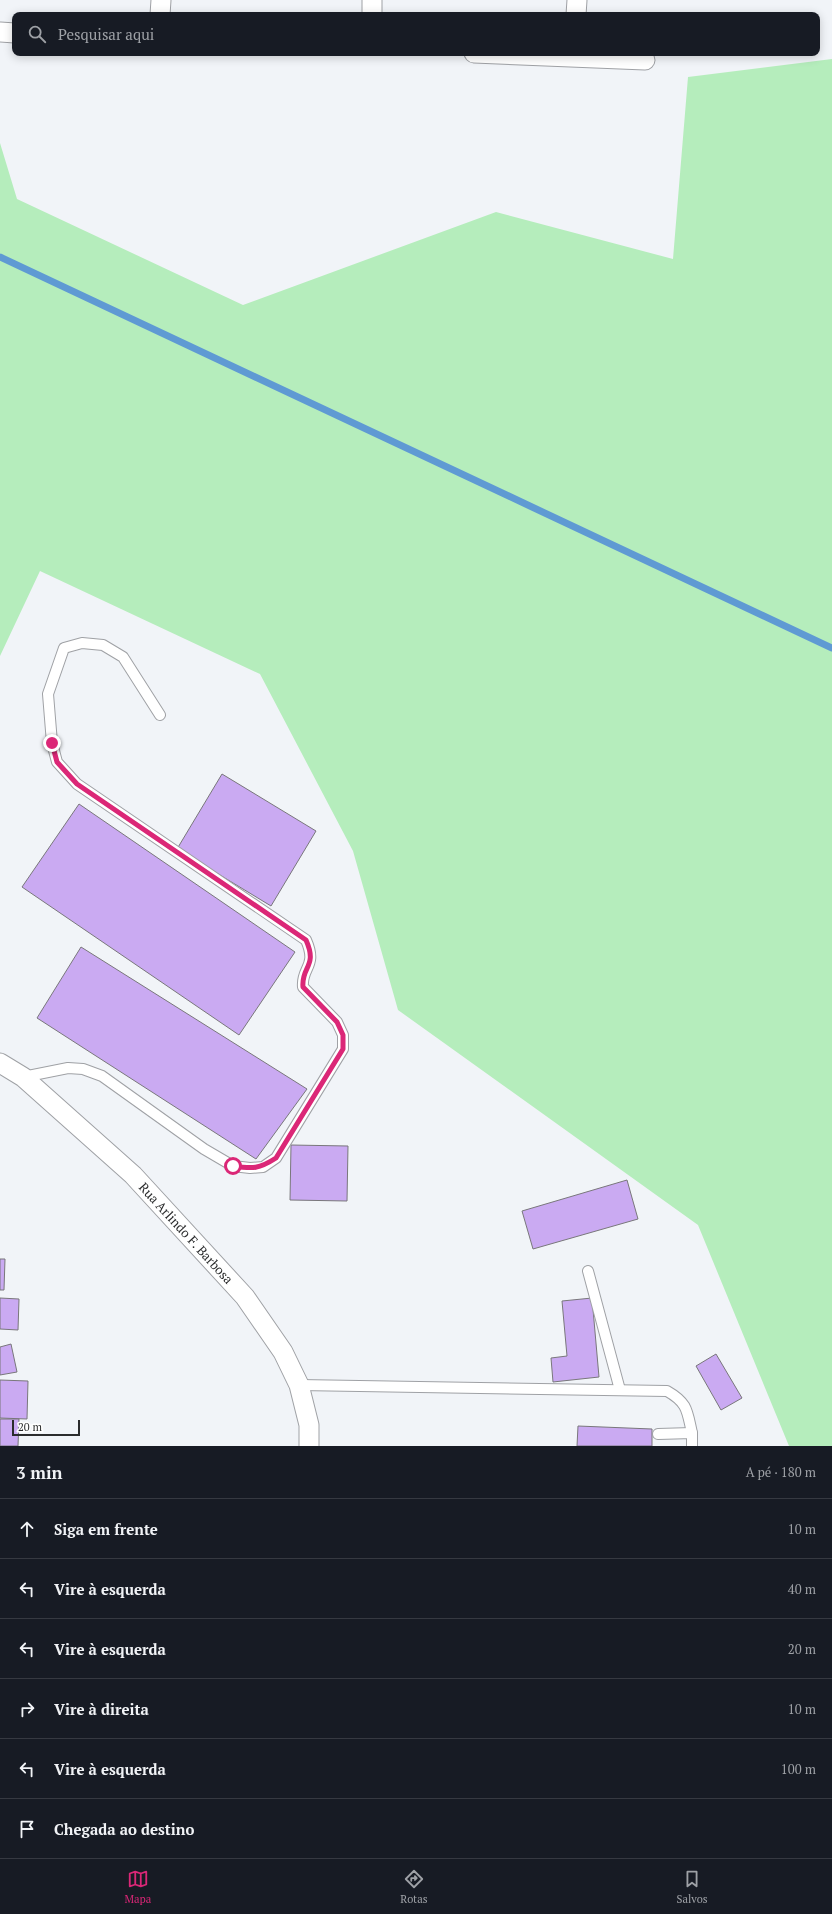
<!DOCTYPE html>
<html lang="pt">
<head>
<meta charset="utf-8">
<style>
	:root { --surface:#171b24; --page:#20242c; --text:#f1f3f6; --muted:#9ea1a6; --line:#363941; --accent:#db2777 }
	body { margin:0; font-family:"PT Serif",serif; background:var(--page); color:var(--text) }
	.scale { position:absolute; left:12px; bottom:10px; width:68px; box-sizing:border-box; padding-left:4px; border:2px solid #2b2c2d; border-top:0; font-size:11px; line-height:14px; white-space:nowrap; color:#2b2c2d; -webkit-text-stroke:3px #fff; paint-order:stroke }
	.stop { position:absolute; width:12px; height:12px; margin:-9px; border:3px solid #db2777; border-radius:50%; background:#fff }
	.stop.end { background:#db2777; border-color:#fff; box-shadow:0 1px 4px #0008 }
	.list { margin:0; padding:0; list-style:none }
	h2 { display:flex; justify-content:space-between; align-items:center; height:52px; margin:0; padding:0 16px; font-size:17px }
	h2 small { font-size:13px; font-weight:400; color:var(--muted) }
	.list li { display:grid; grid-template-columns:26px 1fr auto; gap:12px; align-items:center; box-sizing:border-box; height:60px; padding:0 16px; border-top:1px solid var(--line) }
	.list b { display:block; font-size:15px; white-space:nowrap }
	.list em { font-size:13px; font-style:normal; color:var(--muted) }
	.icon { flex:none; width:22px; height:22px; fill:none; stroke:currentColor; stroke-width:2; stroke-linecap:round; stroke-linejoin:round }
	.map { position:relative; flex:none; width:832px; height:1446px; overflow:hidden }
	.search { position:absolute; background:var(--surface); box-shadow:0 2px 10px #0003; left:12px; right:12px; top:12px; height:44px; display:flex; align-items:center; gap:10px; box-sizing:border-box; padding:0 14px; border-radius:8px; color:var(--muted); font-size:15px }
	.sheet { height:412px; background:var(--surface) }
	nav { display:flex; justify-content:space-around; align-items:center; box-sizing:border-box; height:56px; border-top:1px solid var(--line); background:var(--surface); font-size:11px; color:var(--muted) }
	nav a { display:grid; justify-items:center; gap:2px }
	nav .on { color:var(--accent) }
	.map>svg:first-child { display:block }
	.green { fill:#b5edbc }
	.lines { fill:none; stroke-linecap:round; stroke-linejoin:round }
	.stream { stroke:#5f9ad3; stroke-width:7 }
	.building { fill:#caaaf2; stroke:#79777b }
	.lane-casing { stroke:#9fa1a5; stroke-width:12 }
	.street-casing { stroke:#9fa1a5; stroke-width:21 }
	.lane { stroke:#fff; stroke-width:10 }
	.street { stroke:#fff; stroke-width:19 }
	.route { stroke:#db2777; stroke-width:5 }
	.labels { text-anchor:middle; stroke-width:4; stroke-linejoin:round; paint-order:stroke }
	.street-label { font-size:13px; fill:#2b2c2d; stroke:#fff }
</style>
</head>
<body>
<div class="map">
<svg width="832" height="1446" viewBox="0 0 832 1446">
	<rect width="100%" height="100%" fill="#f1f4f8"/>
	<polygon class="green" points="832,59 832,1446 789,1446 698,1225 398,1010 353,851 260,674 40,571 0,656 0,143 17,199 243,305 496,212 673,259 688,77"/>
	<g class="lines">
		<polyline class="stream" points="0,257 832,648"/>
	</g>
	<g class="building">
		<polygon points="222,774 316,831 271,906 177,849"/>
		<polygon points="79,804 295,952 239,1035 22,887"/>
		<polygon points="81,947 307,1089 256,1159 37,1018"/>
		<polygon points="291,1145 348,1146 347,1201 290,1200"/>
		<polygon points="627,1180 638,1219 533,1249 522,1211"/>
		<polygon points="0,1259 5,1259 4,1290 0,1290"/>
		<polygon points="0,1298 19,1299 18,1330 0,1329"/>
		<polygon points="592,1298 599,1377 553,1382 551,1358 567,1356 562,1301"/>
		<polygon points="11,1344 17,1372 0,1375 0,1347"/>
		<polygon points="716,1354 742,1398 721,1410 696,1366"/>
		<polygon points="0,1380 28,1381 27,1419 0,1418"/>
		<polygon points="0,1419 19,1419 18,1446 0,1446"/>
		<polygon points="578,1426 652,1429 652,1446 577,1446"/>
	</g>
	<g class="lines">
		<g class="lane-casing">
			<g id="lane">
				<path d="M23,1077L68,1068L83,1069L102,1076L204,1149L233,1166L250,1168L263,1167L276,1158L343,1049V1035L337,1022L303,987C301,967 318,967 306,940L77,784L57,762L52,743L48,694L64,648L82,643L103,645L123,657L160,715"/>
				<polyline points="588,1271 620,1390"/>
				<path d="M299,1385L667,1391C688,1403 687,1411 692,1433"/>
				<polyline points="658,1434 692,1433 692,1446"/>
			</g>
		</g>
		<g class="street-casing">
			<g id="street">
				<polyline points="160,15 161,0"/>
				<polyline points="372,15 372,0"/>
				<polyline points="576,15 577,0"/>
				<polyline points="0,32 15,33"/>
				<polyline points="474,53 645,60"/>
				<path id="s1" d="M0,1063L23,1077L133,1175L245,1297L283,1352L299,1385L309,1425V1446"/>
			</g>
		</g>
		<use href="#lane" class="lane"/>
		<use href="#street" class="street"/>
	</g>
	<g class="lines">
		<path class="route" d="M52,743L57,762L77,784L306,940C318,967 301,966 303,987L337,1022L343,1035V1049L276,1158C259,1169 253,1169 233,1166"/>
	</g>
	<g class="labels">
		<g class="street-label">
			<text dy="5" stroke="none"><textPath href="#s1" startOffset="253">Rua Arlindo F. Barbosa</textPath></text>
		</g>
	</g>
</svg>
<div class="scale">20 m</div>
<div class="stop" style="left:233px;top:1166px"></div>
<div class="stop end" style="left:52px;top:743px"></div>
<div class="search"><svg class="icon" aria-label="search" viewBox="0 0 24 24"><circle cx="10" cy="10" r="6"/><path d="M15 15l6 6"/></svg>Pesquisar aqui</div>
</div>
<section class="sheet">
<h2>3 min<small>A pé · 180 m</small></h2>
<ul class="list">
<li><svg class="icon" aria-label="ahead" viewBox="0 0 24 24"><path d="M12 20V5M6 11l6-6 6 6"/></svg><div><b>Siga em frente</b></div><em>10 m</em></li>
<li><svg class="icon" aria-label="left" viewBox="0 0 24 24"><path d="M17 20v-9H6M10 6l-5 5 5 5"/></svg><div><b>Vire à esquerda</b></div><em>40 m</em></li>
<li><svg class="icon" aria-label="left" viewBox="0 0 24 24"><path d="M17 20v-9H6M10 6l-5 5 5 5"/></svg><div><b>Vire à esquerda</b></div><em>20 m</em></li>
<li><svg class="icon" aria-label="right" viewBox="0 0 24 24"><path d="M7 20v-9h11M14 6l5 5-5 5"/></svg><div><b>Vire à direita</b></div><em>10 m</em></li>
<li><svg class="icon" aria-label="left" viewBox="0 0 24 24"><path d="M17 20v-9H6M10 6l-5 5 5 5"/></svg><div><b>Vire à esquerda</b></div><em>100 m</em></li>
<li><svg class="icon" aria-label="arrive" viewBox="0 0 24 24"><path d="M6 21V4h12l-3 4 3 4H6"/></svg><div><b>Chegada ao destino</b></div></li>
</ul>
</section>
<nav>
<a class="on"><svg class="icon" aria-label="map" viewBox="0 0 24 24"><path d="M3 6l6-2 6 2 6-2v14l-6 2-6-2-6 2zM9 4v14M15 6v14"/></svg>Mapa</a>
<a><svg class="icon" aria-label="directions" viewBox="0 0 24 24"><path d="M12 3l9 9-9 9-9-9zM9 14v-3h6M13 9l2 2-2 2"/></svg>Rotas</a>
<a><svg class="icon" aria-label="saved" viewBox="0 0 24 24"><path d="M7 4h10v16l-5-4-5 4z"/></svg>Salvos</a>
</nav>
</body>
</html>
